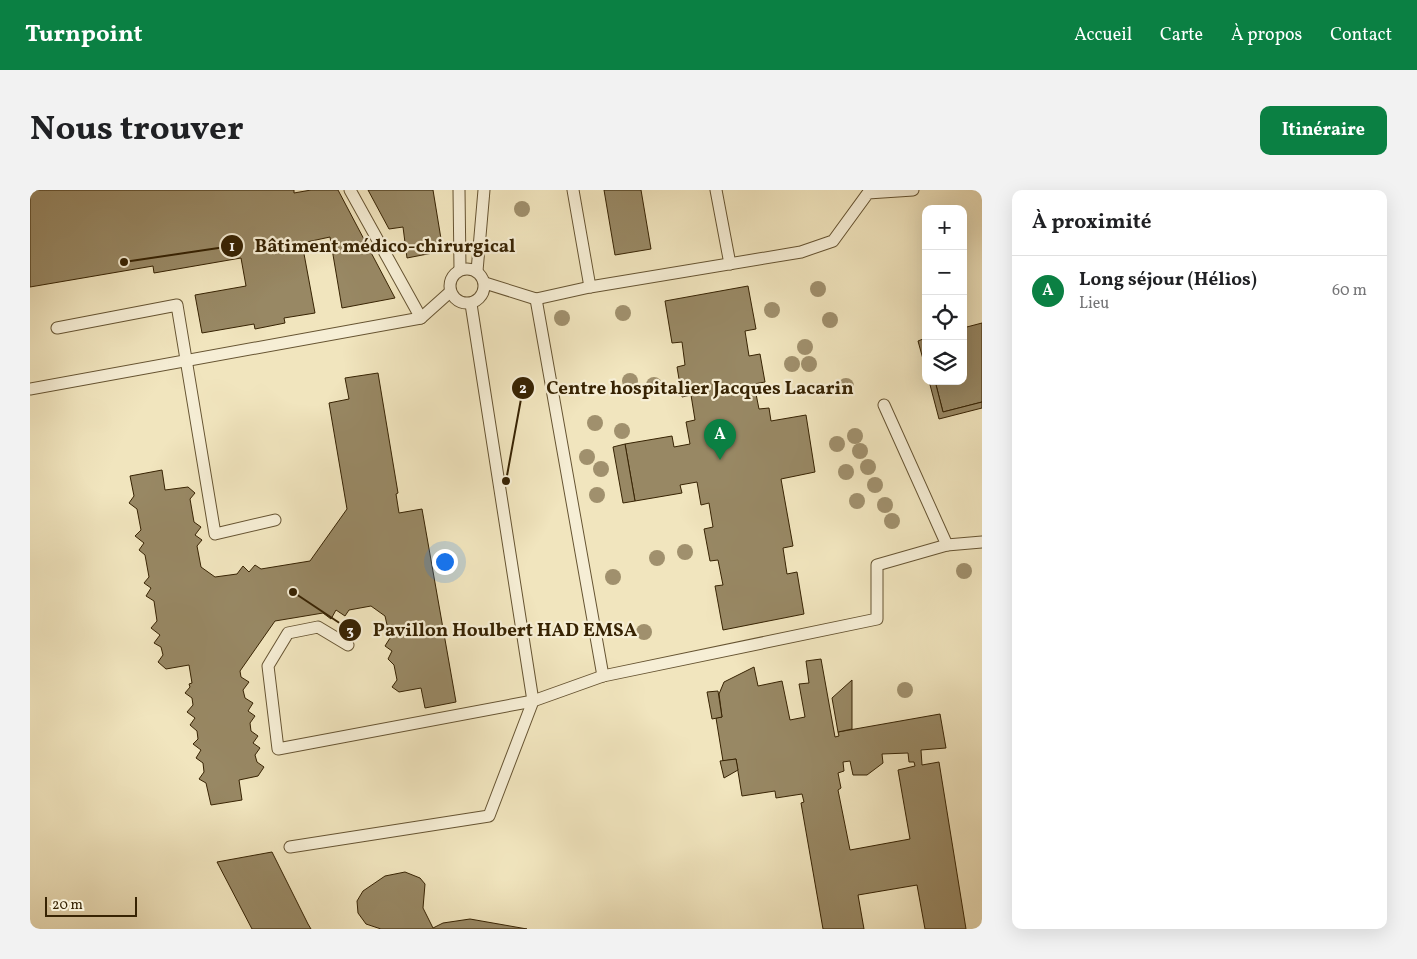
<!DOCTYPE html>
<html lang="fr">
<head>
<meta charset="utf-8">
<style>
	:root { --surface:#fff; --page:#f2f2f2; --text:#202124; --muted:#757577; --line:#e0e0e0; --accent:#0b8043 }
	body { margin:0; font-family:Vollkorn,serif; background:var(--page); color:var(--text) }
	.controls { position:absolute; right:15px; top:15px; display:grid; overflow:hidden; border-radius:10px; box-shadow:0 5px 20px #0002 }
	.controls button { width:45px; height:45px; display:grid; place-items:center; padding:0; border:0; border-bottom:1px solid var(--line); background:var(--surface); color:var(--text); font:25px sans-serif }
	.scale { position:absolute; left:15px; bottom:12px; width:92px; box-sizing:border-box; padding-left:5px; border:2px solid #372303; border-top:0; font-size:14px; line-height:18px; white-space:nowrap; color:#372303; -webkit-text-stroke:4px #f6eed5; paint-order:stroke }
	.you { position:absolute; left:414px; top:371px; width:18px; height:18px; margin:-12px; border:4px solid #fff; border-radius:50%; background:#1a73e8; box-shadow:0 0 0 8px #1a73e833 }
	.badge { display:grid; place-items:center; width:32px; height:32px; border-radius:50%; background:var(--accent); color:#fff; font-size:16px; font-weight:700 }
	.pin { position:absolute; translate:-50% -41px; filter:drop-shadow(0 1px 2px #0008) }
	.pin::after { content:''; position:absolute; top:26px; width:18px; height:15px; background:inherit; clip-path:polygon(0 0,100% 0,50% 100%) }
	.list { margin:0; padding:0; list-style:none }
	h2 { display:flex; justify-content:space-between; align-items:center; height:65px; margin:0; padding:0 20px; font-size:21px }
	h2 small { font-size:16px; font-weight:400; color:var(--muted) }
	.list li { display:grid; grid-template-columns:32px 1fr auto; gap:15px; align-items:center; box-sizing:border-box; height:70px; padding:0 20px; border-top:1px solid var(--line) }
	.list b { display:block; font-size:19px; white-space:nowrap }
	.list p { margin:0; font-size:16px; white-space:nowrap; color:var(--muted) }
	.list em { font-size:16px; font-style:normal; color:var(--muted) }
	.icon { flex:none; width:28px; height:28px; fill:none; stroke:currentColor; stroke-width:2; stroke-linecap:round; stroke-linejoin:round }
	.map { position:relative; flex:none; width:952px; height:739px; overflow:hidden; border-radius:10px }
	header { display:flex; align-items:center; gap:30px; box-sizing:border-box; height:70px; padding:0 25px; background:var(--accent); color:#fff }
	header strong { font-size:24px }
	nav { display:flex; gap:28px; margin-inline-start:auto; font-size:18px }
	.intro { display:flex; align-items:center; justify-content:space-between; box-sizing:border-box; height:120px; padding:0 30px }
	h1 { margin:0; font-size:35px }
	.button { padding:12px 22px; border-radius:10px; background:var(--accent); color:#fff; font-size:18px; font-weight:700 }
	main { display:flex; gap:30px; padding:0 30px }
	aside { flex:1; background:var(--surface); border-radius:10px; box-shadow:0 5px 20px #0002 }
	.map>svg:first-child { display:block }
	.building { fill:#988864; stroke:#372303; fill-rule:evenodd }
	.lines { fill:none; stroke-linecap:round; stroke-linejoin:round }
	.lane-casing { stroke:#665432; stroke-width:13 }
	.lane { stroke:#f6eed5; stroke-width:11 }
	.tree { fill:#a0906d }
	.leader { fill:none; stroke:#372303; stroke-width:2 }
	.callout-dot { fill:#372303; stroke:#f6eed5; stroke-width:2 }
	.mark-label { font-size:15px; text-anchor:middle; font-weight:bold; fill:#fff }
	.callout-label { font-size:19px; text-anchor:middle; font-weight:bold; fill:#372303; stroke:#f6eed5; stroke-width:4.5; stroke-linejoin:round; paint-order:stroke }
</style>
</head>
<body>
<header>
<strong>Turnpoint</strong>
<nav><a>Accueil</a><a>Carte</a><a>À propos</a><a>Contact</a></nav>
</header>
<div class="intro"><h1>Nous trouver</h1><a class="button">Itinéraire</a></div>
<main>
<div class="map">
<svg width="952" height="739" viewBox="0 0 952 739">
	<rect width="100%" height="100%" fill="#f1e5be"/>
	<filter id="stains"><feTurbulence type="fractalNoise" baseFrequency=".004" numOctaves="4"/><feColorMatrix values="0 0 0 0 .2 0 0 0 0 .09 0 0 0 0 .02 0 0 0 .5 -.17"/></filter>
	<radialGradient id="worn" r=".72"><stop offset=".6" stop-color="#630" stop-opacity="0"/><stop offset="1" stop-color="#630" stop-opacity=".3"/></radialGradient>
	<g class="building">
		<polygon points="0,0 264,0 264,3 281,0 308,0 365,108 312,118 300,47 272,53 285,123 254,128 255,133 225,139 224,134 172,143 165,105 216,96 211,68 124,83 123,76 0,97"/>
		<polygon points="338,0 403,0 413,61 377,68 373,37 359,39"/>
		<polygon points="574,0 611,0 621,59 585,65"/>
		<polygon points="718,96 726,139 715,141 719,166 730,164 735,192 724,194 729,219 739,218 741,231 776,225 785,282 751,289 763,356 753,358 757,384 767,382 774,424 693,440 685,396 693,395 688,370 680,371 674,339 683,337 679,313 671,315 667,292 650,295 652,303 605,311 595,254 642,246 644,257 660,254 656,232 665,230 661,205 652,207 647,177 655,175 652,152 642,153 635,111"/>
		<polygon points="952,133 952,212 913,222 905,191 933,191 933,138"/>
		<polygon points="893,149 896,160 896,180 888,151"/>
		<polygon points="348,183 368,303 366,304 369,323 392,319 426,512 395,518 391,498 369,502 362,497 367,490 364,475 358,469 362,461 355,456 360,448 355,426 341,416 319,420 315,426 306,420 301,429 293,423 245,431 210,481 211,487 219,492 213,500 215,508 223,513 218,521 225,526 220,533 221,541 228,546 223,553 230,558 225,565 227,572 234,577 228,586 209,590 212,610 181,615 176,593 169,589 174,582 173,573 166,568 171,560 163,554 168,549 167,541 160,535 165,528 157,522 163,515 162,508 155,503 160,497 159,494 162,493 159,475 136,479 128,472 133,465 131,457 124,453 130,445 121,438 127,431 124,411 116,406 121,398 114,393 119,387 115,365 109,360 114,353 105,346 111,340 107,319 99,313 104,306 100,286 132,280 135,300 158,297 165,303 160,309 164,332 171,337 165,345 172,350 167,356 171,377 185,387 207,384 213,376 219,382 225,375 231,379 280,371 317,319 299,213 319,209 315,188"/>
		<polygon points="899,191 905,191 913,222 952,212 952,218 909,229"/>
		<polygon points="595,254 605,311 593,313 583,257"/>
		<path d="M791,469L805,547L809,546L808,542L910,524L916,558L891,560L892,575L909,572L936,739H895L887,695L828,705L834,739H793L771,613L774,612L772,604L746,608L745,601L712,606L706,569L693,571L686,528L692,527L689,504L694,492L724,477L728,496L752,491L760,530L775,527L769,494L779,493L776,471ZM878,563L879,572H884L885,576L868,580L880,649L820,660L808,600L811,598L808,583L814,581L813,572L820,571L823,585H837L853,573L852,564Z"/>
		<polygon points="822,490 822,539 808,542 802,508"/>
		<polygon points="688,501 692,527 682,529 677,502"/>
		<polygon points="706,569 708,580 694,588 690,571"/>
		<polygon points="242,662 278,734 281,739 222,739 187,672"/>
		<polygon points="375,682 390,688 395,694 393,718 403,738 413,733 440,729 497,739 351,739 336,734 328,723 327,711 333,701 355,686"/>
	</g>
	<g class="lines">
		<g class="lane-casing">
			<g id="lane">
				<polyline points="320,0 391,128"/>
				<polyline points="429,0 430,79"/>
				<polyline points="543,0 560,97"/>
				<polyline points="686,0 700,74"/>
				<circle cx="437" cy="96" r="17"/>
				<polyline points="447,81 454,0"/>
				<polyline points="455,93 506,109 560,97 771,62 803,51 838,3 883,0"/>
				<polyline points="506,109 573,486"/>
				<polyline points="27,138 147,115 185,344 245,330"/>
				<polyline points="0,199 391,128 420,102"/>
				<polyline points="854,215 917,355"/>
				<polyline points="318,455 288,437 258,443 238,476 248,559 503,511 441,114"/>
				<polyline points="260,657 459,626 503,511 573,486 847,429 847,375 917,355 952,352"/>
			</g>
		</g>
		<use href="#lane" class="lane"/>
	</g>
	<g class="tree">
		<circle cx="492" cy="19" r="8"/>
		<circle cx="788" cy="99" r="8"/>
		<circle cx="742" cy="120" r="8"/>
		<circle cx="593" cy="123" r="8"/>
		<circle cx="532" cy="128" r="8"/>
		<circle cx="800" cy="130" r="8"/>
		<circle cx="775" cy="157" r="8"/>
		<circle cx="762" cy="174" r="8"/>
		<circle cx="779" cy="174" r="8"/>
		<circle cx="600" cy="191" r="8"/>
		<circle cx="624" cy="195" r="8"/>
		<circle cx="816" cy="196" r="8"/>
		<circle cx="565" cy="233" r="8"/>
		<circle cx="592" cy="241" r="8"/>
		<circle cx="825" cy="246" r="8"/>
		<circle cx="807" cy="254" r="8"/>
		<circle cx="830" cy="261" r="8"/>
		<circle cx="557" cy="267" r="8"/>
		<circle cx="838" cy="277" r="8"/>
		<circle cx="571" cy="279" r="8"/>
		<circle cx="816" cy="282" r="8"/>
		<circle cx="845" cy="295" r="8"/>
		<circle cx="567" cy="305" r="8"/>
		<circle cx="827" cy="311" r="8"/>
		<circle cx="855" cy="315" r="8"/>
		<circle cx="862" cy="331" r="8"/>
		<circle cx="655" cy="362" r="8"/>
		<circle cx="627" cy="368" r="8"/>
		<circle cx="934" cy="381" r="8"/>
		<circle cx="583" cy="387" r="8"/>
		<circle cx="614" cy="442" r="8"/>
		<circle cx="875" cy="500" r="8"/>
	</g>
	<path class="leader" d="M94 72L202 56M476 291L493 198M263 402L320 440"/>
	<g class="callout-dot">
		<circle cx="94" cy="72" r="5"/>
		<circle cx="476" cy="291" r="5"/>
		<circle cx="263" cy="402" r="5"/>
		<circle cx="202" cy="56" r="12"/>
		<circle cx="493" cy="198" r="12"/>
		<circle cx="320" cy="440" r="12"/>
	</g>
	<g class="mark-label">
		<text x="202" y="61">1</text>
		<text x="493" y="203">2</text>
		<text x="320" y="445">3</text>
	</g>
	<g class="callout-label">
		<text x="355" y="62">Bâtiment médico-chirurgical</text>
		<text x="670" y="204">Centre hospitalier Jacques Lacarin</text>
		<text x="475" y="446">Pavillon Houlbert HAD EMSA</text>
	</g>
	<rect width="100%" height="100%" filter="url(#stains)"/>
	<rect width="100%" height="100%" fill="url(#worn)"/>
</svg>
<div class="controls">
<button>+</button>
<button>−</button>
<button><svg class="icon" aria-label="locate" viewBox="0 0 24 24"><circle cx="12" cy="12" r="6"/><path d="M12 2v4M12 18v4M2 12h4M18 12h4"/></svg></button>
<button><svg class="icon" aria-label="layers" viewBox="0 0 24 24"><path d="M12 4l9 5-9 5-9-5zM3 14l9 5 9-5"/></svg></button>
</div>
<div class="scale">20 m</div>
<div class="you"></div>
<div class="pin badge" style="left:690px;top:270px">A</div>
</div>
<aside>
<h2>À proximité<small></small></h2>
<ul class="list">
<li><span class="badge">A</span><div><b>Long séjour (Hélios)</b><p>Lieu</p></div><em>60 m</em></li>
</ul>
</aside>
</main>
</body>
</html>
